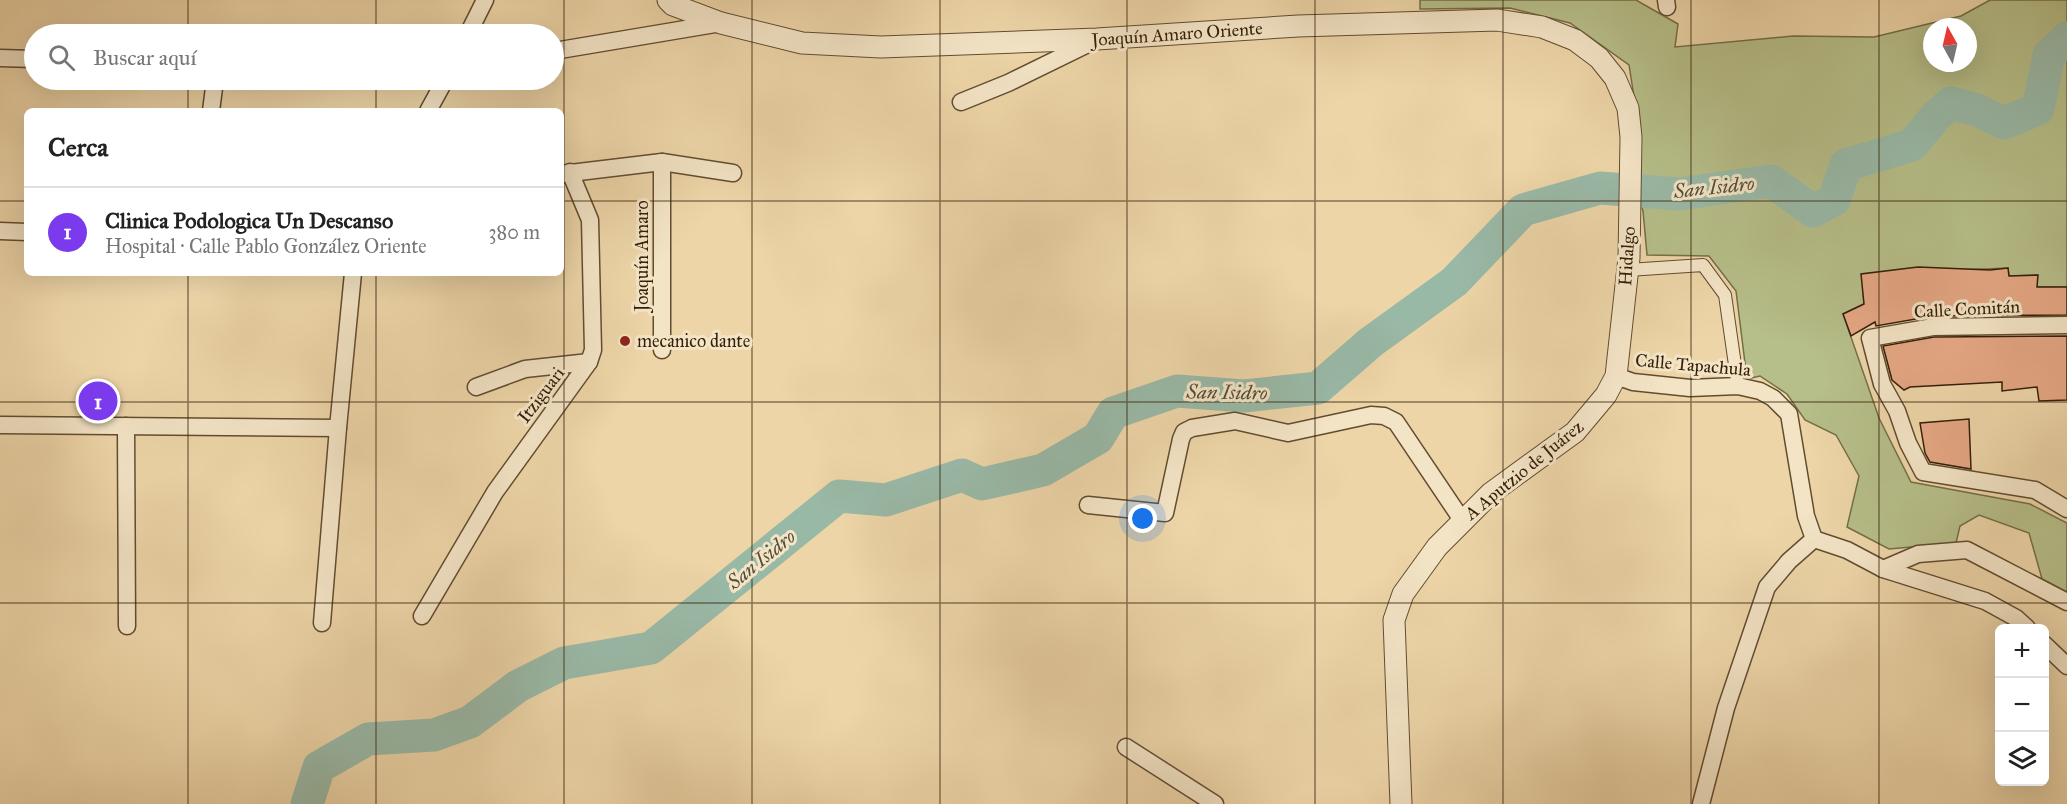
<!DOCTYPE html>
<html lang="es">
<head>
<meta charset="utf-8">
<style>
	:root { --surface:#fff; --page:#f2f2f2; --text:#222; --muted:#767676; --line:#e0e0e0; --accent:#7c3aed }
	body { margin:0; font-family:"IM FELL Great Primer",serif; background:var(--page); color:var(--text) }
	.controls { position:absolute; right:18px; bottom:18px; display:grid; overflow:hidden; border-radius:9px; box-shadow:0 6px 24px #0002 }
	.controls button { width:54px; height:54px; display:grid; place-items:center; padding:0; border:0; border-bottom:2px solid var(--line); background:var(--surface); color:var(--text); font:30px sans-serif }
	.compass { position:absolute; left:1923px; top:18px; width:54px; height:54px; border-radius:50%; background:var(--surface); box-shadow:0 6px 24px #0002; rotate:352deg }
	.you { position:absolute; left:1143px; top:519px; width:21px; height:21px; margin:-15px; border:4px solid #fff; border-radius:50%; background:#1a73e8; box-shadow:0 0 0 9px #1a73e833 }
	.badge { display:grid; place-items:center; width:39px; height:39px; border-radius:50%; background:var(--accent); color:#fff; font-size:20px; font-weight:700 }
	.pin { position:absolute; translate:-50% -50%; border:3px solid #fff; box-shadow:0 2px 6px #0006 }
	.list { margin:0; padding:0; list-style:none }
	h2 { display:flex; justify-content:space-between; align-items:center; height:78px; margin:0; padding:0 24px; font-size:26px }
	h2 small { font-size:20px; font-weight:400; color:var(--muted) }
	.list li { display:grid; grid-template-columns:39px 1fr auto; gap:18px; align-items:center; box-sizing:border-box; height:90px; padding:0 24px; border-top:2px solid var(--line) }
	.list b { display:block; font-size:22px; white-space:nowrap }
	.list p { margin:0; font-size:20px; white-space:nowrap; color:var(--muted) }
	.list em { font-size:20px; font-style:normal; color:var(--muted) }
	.icon { flex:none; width:33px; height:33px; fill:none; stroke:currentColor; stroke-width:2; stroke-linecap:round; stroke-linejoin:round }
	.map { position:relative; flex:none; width:2067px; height:804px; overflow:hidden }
	.search { position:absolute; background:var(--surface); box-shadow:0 6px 24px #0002; left:24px; top:24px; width:540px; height:66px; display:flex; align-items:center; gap:15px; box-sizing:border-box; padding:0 21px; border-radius:33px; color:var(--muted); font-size:22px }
	.panel { position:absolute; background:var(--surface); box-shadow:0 6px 24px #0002; left:24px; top:108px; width:540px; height:168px; border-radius:9px }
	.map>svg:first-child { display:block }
	.green { fill:#b6be89; stroke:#756e48; stroke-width:1.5; fill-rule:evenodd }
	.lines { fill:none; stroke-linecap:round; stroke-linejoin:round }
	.river { stroke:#99b9a7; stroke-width:33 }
	.building { fill:#e5a784; stroke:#341e08; stroke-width:1.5 }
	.pedestrian-casing { stroke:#624c30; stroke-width:14 }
	.minor-casing { stroke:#624c30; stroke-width:19 }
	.tertiary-casing { stroke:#624c30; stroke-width:23 }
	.pedestrian { stroke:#f3e4c6; stroke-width:12 }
	.minor { stroke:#f3e4c6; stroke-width:16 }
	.tertiary { stroke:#f3e4c6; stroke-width:21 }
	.grid { fill:none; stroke:#341e08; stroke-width:1.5; stroke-opacity:0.55 }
	.poi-dot { fill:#8f2418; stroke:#f3e4c6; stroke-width:2 }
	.labels { text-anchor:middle; stroke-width:6; stroke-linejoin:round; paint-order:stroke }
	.street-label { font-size:18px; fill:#341e08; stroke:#f3e4c6 }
	.poi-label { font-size:18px; fill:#341e08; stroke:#f3e4c6; text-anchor:start }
	.water-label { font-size:20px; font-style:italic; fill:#524c38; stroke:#f3e4c6 }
</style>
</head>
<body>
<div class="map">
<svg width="2067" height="804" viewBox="0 0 2067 804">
	<rect width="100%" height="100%" fill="#edd5a8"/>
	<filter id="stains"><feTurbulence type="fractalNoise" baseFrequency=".00333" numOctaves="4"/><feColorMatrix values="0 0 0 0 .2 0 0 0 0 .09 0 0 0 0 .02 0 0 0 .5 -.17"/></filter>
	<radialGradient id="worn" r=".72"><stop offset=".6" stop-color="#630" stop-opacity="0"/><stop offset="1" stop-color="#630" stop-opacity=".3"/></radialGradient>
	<path class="green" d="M1420,0H1636L1678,24L1675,47L1793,36L1874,37L1961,16L1990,0H2067V287H2037V275L2009,276L2008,268L1862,274L1864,304L1843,314L1879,418L1911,482L2030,504L2067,523V592L2042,579L2029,533L1979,515L1960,526L1956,543L1889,549L1847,527L1859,476L1836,435L1805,420L1787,394L1760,376L1747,379L1736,291L1709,256L1647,255L1643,211L1640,201L1641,161L1639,129L1629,65L1570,23L1510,8L1420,9ZM1932,27H1968V63H1932Z"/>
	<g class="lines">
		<polyline class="river" points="307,804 319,767 368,739 434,735 470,722 518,686 564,663 651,648 839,496 886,500 962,475 982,484 1043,470 1098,438 1113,413 1177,391 1244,396 1318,388 1371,342 1454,282 1523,210 1600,188 1679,194 1771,181 1813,211 1834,200 1846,165 1912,145 1936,116 1951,103 1977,110 2004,123 2038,109 2049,55 2067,38"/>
	</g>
	<g class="building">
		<polygon points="1918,267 1990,270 2008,268 2009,276 2038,275 2037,287 2067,287 2067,315 1933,316 1876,326 1875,322 1851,336 1843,314 1864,304 1861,274"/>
		<polygon points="2067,336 2067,400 2039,401 2037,387 2002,391 2002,382 1910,387 1904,390 1892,380 1883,346 1934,337"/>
		<polygon points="1969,419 1971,469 1930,462 1925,453 1920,423"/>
	</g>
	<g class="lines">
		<g class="pedestrian-casing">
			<polyline id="pedestrian" points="1628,270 1703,265 1725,295 1738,386"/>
		</g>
		<g class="minor-casing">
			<g id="minor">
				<polyline points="1666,0 1667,7"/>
				<polyline points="468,34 485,0"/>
				<polyline points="554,51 721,23"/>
				<polyline points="0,58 34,59"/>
				<polyline points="961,102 1008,83 1096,40"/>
				<polyline points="211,111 215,80"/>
				<polyline points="428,111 445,80"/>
				<polyline points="562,174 662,162 733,173"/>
				<polyline points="0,231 27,232"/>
				<polyline points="2067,325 1933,327 1870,338 1882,384 1897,411 1908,443 1923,472 2035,490 2067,509"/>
				<polyline points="662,350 662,162"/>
				<polyline points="1616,376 1633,382 1690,388 1738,386 1760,391 1773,398 1789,414 1806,516 1814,539 1847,550 1883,569 1985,601 2016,618 2027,628"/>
				<polyline points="476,387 525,369 589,362"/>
				<polyline points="0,425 338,428"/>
				<polyline points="126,426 127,626"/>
				<polyline points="1088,505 1165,513 1181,439 1184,432 1192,428 1235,421 1288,433 1371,415 1384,416 1396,422 1462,520"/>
				<polyline points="1883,569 1918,554 1967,550 2067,602"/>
				<polyline points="422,616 495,492 589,362 593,350 590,220 570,172"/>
				<polyline points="322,623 338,428 353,273"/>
				<polyline points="2044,644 2067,666"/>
				<polyline points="1126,747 1215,804"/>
				<polyline points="1701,804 1726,708 1767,587 1789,561 1814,539"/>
			</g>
		</g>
		<g class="tertiary-casing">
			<polyline id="tertiary" points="668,0 673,5 721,23 802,43 881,47 1097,39 1298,26 1497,20 1542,27 1575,40 1599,58 1615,78 1628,108 1631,137 1629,258 1616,376 1606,395 1575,432 1491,493 1437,547 1403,594 1394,620 1401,804"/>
		</g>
		<use href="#pedestrian" class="pedestrian"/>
		<use href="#minor" class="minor"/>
		<use href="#tertiary" class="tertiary"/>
	</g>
	<path class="grid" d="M188,0V34M376,0V34M564,0V804M752,0V804M940,0V804M1127,0V804M1315,0V804M1503,0V804M1691,0V804M1879,0V804M188,80V111M376,80V111M0,201H27M561,201H2067M188,273V804M376,273V804M0,402H2067M0,603H2067"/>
	<circle class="poi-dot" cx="625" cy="341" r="6"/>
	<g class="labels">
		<g class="street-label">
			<text transform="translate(1177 34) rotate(-4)" y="6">Joaquín Amaro Oriente</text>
			<text transform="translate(642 256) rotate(-90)" y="6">Joaquín Amaro</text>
			<text transform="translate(1627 256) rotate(-86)" y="6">Hidalgo</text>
			<text transform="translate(1967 309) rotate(-3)" y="6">Calle Comitán</text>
			<text transform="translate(1693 365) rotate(5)" y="6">Calle Tapachula</text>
			<text transform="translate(541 395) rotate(-53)" y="6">Itziguari</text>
			<text transform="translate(1524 470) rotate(-39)" y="6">A Aputzio de Juárez</text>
		</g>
		<g class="poi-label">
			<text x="637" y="347">mecanico dante</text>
		</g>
		<g class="water-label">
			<text transform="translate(1714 187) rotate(-6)" y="7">San Isidro</text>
			<text transform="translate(1227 392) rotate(1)" y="7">San Isidro</text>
			<text transform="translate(761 559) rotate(-39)" y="7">San Isidro</text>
		</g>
	</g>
	<rect width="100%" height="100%" filter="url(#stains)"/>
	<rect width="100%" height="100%" fill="url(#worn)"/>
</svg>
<div class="controls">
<button>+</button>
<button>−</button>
<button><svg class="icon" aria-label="layers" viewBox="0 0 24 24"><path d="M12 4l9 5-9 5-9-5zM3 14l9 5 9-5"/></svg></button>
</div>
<svg class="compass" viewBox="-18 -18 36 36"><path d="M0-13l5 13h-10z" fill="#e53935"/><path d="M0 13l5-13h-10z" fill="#767676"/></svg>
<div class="you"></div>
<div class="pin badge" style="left:98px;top:401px">1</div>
<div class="search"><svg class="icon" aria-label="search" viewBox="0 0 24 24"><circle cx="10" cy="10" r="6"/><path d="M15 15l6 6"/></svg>Buscar aquí</div>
<section class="panel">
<h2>Cerca<small></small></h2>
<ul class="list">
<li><span class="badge">1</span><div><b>Clinica Podologica Un Descanso</b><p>Hospital · Calle Pablo González Oriente</p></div><em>380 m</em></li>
</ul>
</section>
</div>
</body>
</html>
